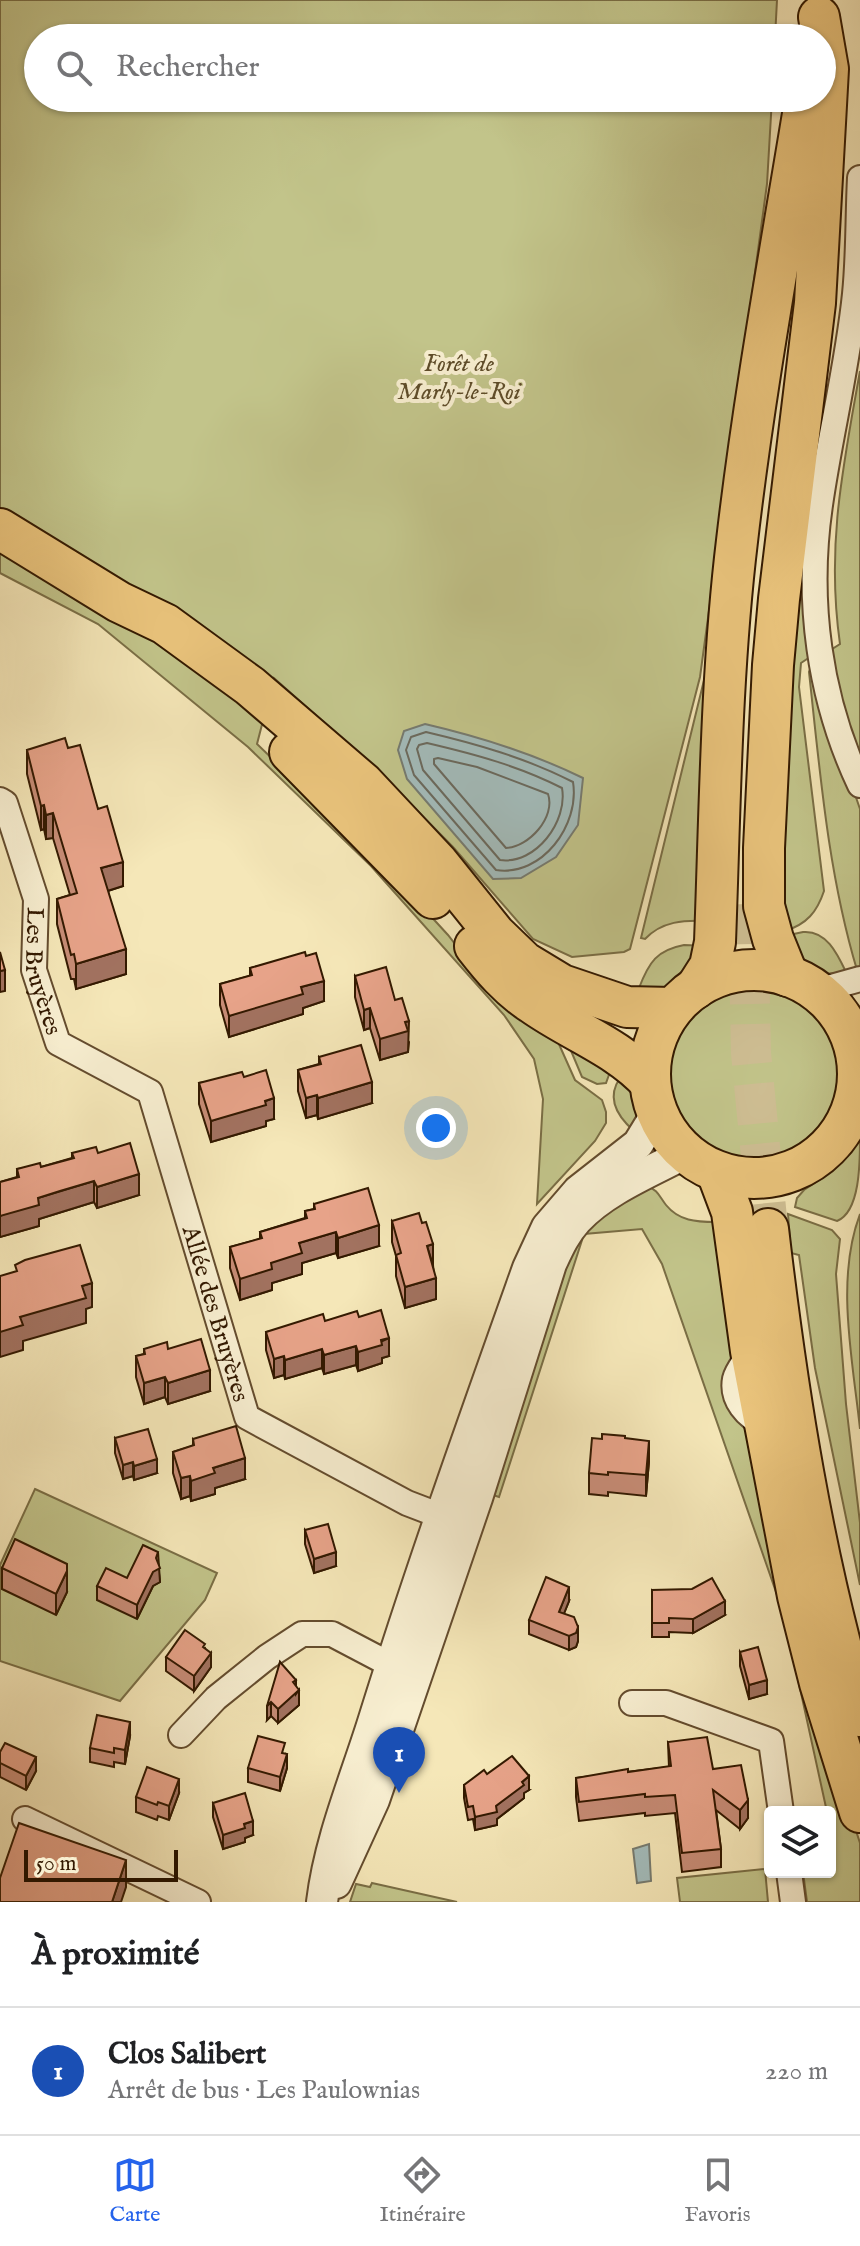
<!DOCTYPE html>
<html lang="fr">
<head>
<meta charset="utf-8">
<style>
	:root { --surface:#fff; --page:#f2f2f2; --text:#202124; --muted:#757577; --line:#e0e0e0; --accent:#2563eb }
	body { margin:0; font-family:"IM FELL English",serif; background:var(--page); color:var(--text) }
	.controls { position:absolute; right:24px; bottom:24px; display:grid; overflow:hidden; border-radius:8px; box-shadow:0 2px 6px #0004 }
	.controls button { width:72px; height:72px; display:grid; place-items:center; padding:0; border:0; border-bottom:2px solid var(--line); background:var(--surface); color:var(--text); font:40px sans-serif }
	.scale { position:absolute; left:24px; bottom:20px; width:154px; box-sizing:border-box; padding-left:8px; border:4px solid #331900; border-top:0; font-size:22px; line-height:28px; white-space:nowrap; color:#331900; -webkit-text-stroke:6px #f8efd1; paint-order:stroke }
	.you { position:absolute; left:436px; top:1128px; width:28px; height:28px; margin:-20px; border:6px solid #fff; border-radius:50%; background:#1a73e8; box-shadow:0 0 0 12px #1a73e833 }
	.badge { display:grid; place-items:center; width:52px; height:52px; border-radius:50%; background:var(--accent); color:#fff; font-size:26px; font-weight:700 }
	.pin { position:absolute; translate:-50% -66px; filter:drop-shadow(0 2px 4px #0008) }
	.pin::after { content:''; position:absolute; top:42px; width:28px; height:24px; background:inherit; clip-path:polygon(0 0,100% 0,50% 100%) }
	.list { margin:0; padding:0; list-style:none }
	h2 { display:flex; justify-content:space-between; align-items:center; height:104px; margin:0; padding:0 32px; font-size:34px }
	h2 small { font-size:26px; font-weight:400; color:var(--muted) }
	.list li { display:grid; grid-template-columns:52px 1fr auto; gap:24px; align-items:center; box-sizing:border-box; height:128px; padding:0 32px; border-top:2px solid var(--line) }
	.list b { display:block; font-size:30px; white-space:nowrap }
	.list p { margin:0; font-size:26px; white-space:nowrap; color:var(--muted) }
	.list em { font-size:26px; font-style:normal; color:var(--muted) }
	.icon { flex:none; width:44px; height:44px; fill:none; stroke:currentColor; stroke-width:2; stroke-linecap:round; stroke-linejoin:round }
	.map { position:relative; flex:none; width:860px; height:1902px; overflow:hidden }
	.search { position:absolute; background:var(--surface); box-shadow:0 2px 6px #0004; left:24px; right:24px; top:24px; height:88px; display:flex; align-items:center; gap:20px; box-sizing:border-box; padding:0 28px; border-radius:44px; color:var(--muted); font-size:30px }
	.sheet { height:232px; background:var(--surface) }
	nav { display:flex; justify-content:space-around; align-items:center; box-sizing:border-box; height:112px; border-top:2px solid var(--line); background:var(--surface); font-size:22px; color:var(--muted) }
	nav a { display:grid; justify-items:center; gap:4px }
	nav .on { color:var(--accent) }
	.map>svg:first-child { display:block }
	.green { fill:#c2c48a; stroke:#7a6e45; stroke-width:2 }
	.water { fill:#a3bcbb; stroke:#767b70; stroke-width:2 }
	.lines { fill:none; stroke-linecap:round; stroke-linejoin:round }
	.shore { stroke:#6b6a5e; stroke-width:2 }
	.primary-tunnel { stroke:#cebe93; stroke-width:40; stroke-dasharray:40 20; stroke-linecap:butt }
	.minor-casing { stroke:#644c2e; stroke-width:28 }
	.tertiary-casing { stroke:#644c2e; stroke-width:34 }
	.primary-casing { stroke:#331900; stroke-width:44 }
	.minor { stroke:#f8efd1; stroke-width:24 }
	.tertiary { stroke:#f8efd1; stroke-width:30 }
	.primary { stroke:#eac47c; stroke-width:40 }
	.wall { fill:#c78c76; stroke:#331900; stroke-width:2 }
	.shaded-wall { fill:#a27260; stroke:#331900; stroke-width:2 }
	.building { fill:#e7a389; stroke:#331900; stroke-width:2 }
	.labels { text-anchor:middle; stroke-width:8; stroke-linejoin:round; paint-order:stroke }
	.park-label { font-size:24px; font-style:italic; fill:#5e4c29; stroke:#f8efd1 }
	.street-label { font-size:24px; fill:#331900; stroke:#f8efd1 }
</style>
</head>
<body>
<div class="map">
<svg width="860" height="1902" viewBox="0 0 860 1902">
	<rect width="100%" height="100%" fill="#f5e7b8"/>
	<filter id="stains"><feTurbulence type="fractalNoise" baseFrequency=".0025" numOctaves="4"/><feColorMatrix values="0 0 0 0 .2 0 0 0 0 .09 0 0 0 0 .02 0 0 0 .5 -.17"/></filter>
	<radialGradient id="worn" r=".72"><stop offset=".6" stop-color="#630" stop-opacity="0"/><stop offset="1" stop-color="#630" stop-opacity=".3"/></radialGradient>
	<g class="green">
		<polygon points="0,0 777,0 775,38 38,38 38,98 772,98 767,184 700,677 630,949 624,952 572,957 533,939 453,847 374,767 274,678 257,744 394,876 448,935 492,992 558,1042 575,1080 602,1100 606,1112 606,1123 595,1141 537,1204 543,1099 534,1059 504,1015 371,866 248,747 98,624 0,573"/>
		<path d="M860,371V753L846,721L829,651L840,644C826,546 843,467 860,371Z"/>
		<path d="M802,569L810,657L801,663L799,687L824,891C817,912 807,924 785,931L779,866L786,680Z"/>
		<path d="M811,667L860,809V970H857C828,873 820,772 809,672Z"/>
		<path d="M706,672L707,921C684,920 662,921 645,939L641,938Z"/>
		<path d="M803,932C826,930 837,953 846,972L825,974L805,967L789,935Z"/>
		<path d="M684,945L708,946L685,981L666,992L639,988C649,962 657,950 684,945Z"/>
		<circle cx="756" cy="1073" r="87"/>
		<polygon points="569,1046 610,1072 606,1083 597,1084 582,1077"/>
		<path d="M620,1078C640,1098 646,1103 634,1131C618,1117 606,1098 620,1078Z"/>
		<path d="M860,1138C860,1163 860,1212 837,1221L795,1207L797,1198L804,1190L825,1176L849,1154Z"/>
		<path d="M647,1186C658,1190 659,1196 666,1205C679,1221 696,1222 716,1222L827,1743L860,1843V1902H807L803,1872H830V1812H827L784,1615L662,1264L642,1229L584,1234L499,1497L487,1493L558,1274L582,1230Z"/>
		<polygon points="788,1214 832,1230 840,1239 836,1274 846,1404 860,1523 860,1585 815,1368 799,1255 791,1253"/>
		<path d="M860,1214V1429C853,1361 835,1280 860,1214Z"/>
		<polygon points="35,1489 217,1573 205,1600 120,1701 0,1661 0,1565"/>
		<polygon points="765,1869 768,1902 680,1902 677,1878"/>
		<polygon points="372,1883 457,1902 350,1902 356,1884 370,1887"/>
	</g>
	<g class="water">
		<path d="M425,724C481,737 532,753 583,778L578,825L556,857L521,878L493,879L407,779L398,750L404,731Z"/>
		<polygon points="649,1844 651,1881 637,1883 633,1849"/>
	</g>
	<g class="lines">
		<g class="shore">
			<path d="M426,732C477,744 526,758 573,782C580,825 542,877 496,870L414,775L406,750L411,737Z"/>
			<path d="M427,743C474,754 519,766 562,788C568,821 536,865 500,860L423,770L417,749L419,745Z"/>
			<path d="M438,758L477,767L548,794C556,817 529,847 506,848L434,764V759Z"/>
		</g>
		<polyline class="primary-tunnel" points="748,904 751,1053 768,1229"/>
		<g class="minor-casing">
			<g id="minor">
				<path d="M860,178C858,216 859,255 855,294C848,364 830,435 820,505C806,600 819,698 860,785"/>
				<path id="s1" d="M0,800L5,803L36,899L34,970L58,1043L150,1092L247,1417L407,1503L441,1516"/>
				<polyline points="817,991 860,979"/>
				<polyline points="853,1042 860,1031"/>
				<path d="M751,1351C747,1359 737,1370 735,1379C731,1399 747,1418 765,1424"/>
				<polyline points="632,1703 666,1703 771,1741 781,1812"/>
				<polyline points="181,1735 216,1698 267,1657 302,1634 332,1634 391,1665"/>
				<polyline points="25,1819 198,1902"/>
				<polyline points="789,1872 793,1902"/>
			</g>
		</g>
		<g class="tertiary-casing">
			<g id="tertiary">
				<path d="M336,1883L374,1800L477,1498L551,1264C558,1249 565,1233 577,1220C605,1190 650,1172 686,1153"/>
				<path d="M322,1902C330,1837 356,1778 375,1716C422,1565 475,1417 528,1268L547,1227L578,1191L638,1144L657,1113"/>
			</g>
		</g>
		<g class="primary-casing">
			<g id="primary">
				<polyline points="0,529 119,602 165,624 250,686 363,783 438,863 495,934 524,962 562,985 627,1007 673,1008"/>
				<polyline points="290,752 433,898"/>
				<path d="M475,946C492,968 509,988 532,1003C571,1031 617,1046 650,1082"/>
				<circle cx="754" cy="1074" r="104"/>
				<polyline points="788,976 773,939 764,906 764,848 773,665 779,599 815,303 828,69 819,17"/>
				<path d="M696,988L710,966L715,942C720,809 721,674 737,541C754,394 781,248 805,102"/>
				<polyline points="717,1172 732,1212 751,1351 798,1596 820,1683 860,1812"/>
				<path d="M768,1229C787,1392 813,1558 860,1716"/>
			</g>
		</g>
		<use href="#minor" class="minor"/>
		<use href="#tertiary" class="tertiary"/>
		<use href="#primary" class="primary"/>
	</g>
	<g class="wall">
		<polygon points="68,748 98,809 123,886 108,891 126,974 76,989 74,979 71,979 57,924 57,899 70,895 53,838 46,839 44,829 41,830 27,774 27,750"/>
		<polygon points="306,956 324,1001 303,1008 303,1014 229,1037 220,1005 220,984 250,976 250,968"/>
		<polygon points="355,976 409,1042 408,1052 380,1060 370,1028 364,1030 355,997"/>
		<polygon points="319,1057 372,1103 318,1119 317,1115 306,1118 298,1091 298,1070 319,1064"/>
		<polygon points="244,1077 274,1119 266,1121 266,1126 211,1142 199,1104 199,1083"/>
		<polygon points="72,1153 98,1153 139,1195 97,1208 94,1202 39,1219 39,1226 0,1237 0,1182 17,1177 17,1169 41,1167 72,1158"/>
		<polygon points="314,1204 379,1246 338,1258 336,1253 302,1263 302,1274 272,1283 272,1290 240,1300 230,1268 230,1247 260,1239 260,1232 305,1218 305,1211 314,1209"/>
		<polygon points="392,1221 433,1265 436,1299 405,1308 396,1276 396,1256 392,1242"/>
		<polygon points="359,1317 389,1356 382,1358 382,1363 358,1371 356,1365 324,1374 322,1368 285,1379 284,1375 274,1378 266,1350 266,1332 325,1321"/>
		<polygon points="144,1349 168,1349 210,1391 168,1404 165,1397 144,1404 136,1377 136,1356 144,1354"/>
		<polygon points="115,1438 157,1473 134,1480 133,1476 123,1479 115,1453"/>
		<polygon points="625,1438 649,1461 646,1496 608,1492 608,1496 589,1494 589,1473 602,1439"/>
		<polygon points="193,1439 245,1479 215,1488 215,1494 191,1501 190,1496 181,1499 173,1473 173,1452 193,1446"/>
		<polygon points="305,1530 336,1566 314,1573 305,1544"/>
		<polygon points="158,1564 160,1582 153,1586 137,1619 97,1600 97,1586 127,1578"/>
		<polygon points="2,1568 67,1592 56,1615 2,1589"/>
		<polygon points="652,1590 725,1615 693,1633 669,1632 669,1637 652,1637"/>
		<polygon points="569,1601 564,1613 578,1641 576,1647 569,1650 529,1634 529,1620"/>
		<polygon points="205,1648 211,1667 194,1691 166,1671 166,1657"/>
		<polygon points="740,1652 767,1694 749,1699 740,1666"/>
		<polygon points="280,1662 296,1686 299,1705 278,1723 271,1716 267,1720"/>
		<polygon points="130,1736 125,1764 114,1762 114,1767 90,1762 90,1748"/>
		<polygon points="668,1742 713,1769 748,1818 740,1829 716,1810 721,1849 721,1867 682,1872 675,1813 645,1816 645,1813 579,1821 576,1797 576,1778 669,1767"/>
		<polygon points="0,1752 36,1771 26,1790 0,1777"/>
		<polygon points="285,1754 287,1768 280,1791 248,1782 248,1768"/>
		<polygon points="464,1785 529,1790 524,1793 524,1798 497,1819 497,1825 475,1830 473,1819 468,1820 464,1798"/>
		<polygon points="179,1793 169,1820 158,1816 157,1820 136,1812 136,1797"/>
		<polygon points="213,1803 253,1835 245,1838 245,1842 223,1849 213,1817"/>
	</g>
	<g class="shaded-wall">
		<polygon points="44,805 44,829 41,830 41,806"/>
		<polygon points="53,813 53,838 46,839 46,815"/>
		<polygon points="123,862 123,886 101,893 101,868"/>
		<polygon points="126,949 126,974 76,989 76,964"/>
		<polygon points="5,970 5,991 0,992 0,971"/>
		<polygon points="324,981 324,1001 303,1008 303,1014 229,1037 229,1016 301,987"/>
		<polygon points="370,1008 370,1028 364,1030 364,1010"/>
		<polygon points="409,1021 408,1052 380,1060 380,1039 405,1022"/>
		<polygon points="372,1082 372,1103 318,1119 318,1098"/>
		<polygon points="317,1095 317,1115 306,1118 306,1098"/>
		<polygon points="274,1098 274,1119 266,1121 266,1126 211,1142 211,1121"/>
		<polygon points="139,1174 139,1195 97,1208 97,1187"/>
		<polygon points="94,1181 94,1202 39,1219 39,1226 0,1237 0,1216 38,1198"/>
		<polygon points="379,1225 379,1246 338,1258 338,1238"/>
		<polygon points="336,1232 336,1253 302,1263 302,1274 272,1283 272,1290 240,1300 240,1279 299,1243"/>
		<polygon points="433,1244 433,1265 427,1246"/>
		<polygon points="436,1278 436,1299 405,1308 405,1287"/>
		<polygon points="92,1283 92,1307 86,1309 86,1323 23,1341 23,1350 0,1357 0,1332 20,1317 82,1286"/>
		<polygon points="389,1338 389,1356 382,1358 382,1363 358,1371 358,1352"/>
		<polygon points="356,1346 356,1365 324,1374 324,1355"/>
		<polygon points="322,1349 322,1368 285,1379 285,1360"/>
		<polygon points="284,1356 284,1375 274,1378 274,1359"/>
		<polygon points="210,1370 210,1391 168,1404 168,1383"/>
		<polygon points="165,1377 165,1397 144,1404 144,1383"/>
		<polygon points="649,1441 649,1461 646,1496 646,1475"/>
		<polygon points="245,1458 245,1479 215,1488 215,1494 191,1501 191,1481 213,1468"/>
		<polygon points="157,1459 157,1473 134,1480 134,1466"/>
		<polygon points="133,1462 133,1476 123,1479 123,1465"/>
		<polygon points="190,1476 190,1496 181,1499 181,1478"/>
		<polygon points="158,1552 160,1582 153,1586 137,1619 137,1605"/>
		<polygon points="336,1552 336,1566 314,1573 314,1559"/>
		<polygon points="67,1571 67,1592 56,1615 56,1594"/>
		<polygon points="569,1587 569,1601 559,1626 559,1612"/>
		<polygon points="725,1601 725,1615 693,1633 693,1619"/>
		<polygon points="578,1627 578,1641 576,1647 569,1650 569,1636"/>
		<polygon points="211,1653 211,1667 194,1691 194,1676"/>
		<polygon points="296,1680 296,1694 299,1690 299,1705 278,1723 278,1709 293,1682"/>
		<polygon points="767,1680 767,1694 749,1699 749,1685"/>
		<polygon points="271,1702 271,1716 267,1720 267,1706"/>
		<polygon points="130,1722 130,1736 125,1764 125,1750"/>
		<polygon points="287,1754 287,1768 280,1791 280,1777"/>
		<polygon points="36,1757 36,1771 26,1790 26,1776"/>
		<polygon points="529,1776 529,1790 524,1793 524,1798 497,1819 497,1825 475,1830 475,1817 496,1806"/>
		<polygon points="179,1779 179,1793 169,1820 169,1806"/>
		<polygon points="748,1800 748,1818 740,1829 740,1810"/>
		<polygon points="253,1821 253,1835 245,1838 245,1842 223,1849 223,1835 244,1824"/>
		<polygon points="126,1860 126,1887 121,1902 112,1902"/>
	</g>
	<g class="building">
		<polygon points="65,738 68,748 80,745 98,809 107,806 123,862 101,868 126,949 76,964 74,954 71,955 57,899 77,893 53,813 46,815 44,805 41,806 27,750"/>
		<polygon points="0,952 5,970 0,971"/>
		<polygon points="305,952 306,956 316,953 324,981 301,987 303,994 229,1016 220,984 252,975 250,968"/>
		<polygon points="386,967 395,1000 402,998 409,1021 405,1022 408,1031 380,1039 370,1008 364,1010 355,976"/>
		<polygon points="361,1045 372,1082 318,1098 317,1095 306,1098 298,1070 321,1064 319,1057"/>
		<polygon points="266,1070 274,1098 265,1101 266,1105 211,1121 199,1083 242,1072 244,1077"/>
		<polygon points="130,1143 139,1174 97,1187 94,1181 60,1191 38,1198 39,1205 0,1216 0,1182 19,1177 17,1169 40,1163 41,1167 74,1158 72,1153 96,1147 98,1153"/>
		<polygon points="368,1188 379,1225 338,1238 336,1232 299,1243 302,1253 271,1263 272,1269 240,1279 230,1247 262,1238 260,1232 307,1218 305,1211 315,1209 314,1204"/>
		<polygon points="419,1213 422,1223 426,1222 433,1244 427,1246 436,1278 405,1287 396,1255 401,1253 392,1221"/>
		<polygon points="80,1245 92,1283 82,1286 86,1298 20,1317 23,1325 0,1332 0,1276 17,1271 15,1265 25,1260"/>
		<polygon points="381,1310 389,1338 381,1340 382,1345 358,1352 356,1346 324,1355 322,1349 285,1360 284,1356 274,1359 266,1332 323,1314 325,1321 357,1311 359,1317"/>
		<polygon points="201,1339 210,1370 168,1383 165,1377 144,1383 136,1356 145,1354 144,1349 167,1342 168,1349"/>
		<polygon points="236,1426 245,1458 213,1468 215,1473 191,1481 190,1476 181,1478 173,1452 194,1445 193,1439"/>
		<polygon points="148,1429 157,1459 134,1466 133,1462 123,1465 115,1438"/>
		<polygon points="602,1434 625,1436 625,1438 649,1441 646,1475 608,1472 608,1475 589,1473 592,1438 602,1439"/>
		<polygon points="328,1524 336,1552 314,1559 305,1530"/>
		<polygon points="15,1539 67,1564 67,1571 56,1594 2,1568"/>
		<polygon points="143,1545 158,1552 156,1558 160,1568 153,1572 137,1605 97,1586 106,1568 127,1578"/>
		<polygon points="546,1577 569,1587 559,1612 574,1617 578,1627 576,1633 569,1636 529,1620"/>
		<polygon points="712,1578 725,1601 693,1619 669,1618 669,1623 652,1623 652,1590 692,1589"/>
		<polygon points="185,1630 205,1644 203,1647 211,1653 194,1676 166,1657"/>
		<polygon points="758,1647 767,1680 749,1685 740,1652"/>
		<polygon points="280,1662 296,1680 293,1682 299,1690 278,1709 271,1702 267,1706"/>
		<polygon points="97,1715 130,1722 125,1750 114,1748 114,1753 90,1748"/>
		<polygon points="258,1736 285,1743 282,1753 287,1754 280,1777 248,1768"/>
		<polygon points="707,1737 713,1769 741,1765 748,1800 740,1810 713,1790 721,1849 682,1853 675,1795 645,1797 645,1794 579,1802 576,1778 628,1769 628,1772 671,1766 668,1742"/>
		<polygon points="5,1743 36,1757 26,1776 0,1763 0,1752"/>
		<polygon points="512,1756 529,1776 522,1782 524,1785 496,1806 497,1812 475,1817 473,1806 468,1807 464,1785 484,1770 487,1774"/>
		<polygon points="147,1767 179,1779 169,1806 158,1802 157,1805 136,1797"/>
		<polygon points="245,1793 253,1821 244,1824 245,1828 223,1835 213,1803"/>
		<polygon points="19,1823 126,1860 112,1902 0,1902 0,1878"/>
	</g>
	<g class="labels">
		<g class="park-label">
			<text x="459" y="371">Forêt de<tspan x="459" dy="28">Marly-le-Roi</tspan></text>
		</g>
		<g class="street-label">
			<text dy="8" stroke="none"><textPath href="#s1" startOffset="180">Les Bruyères</textPath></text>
			<text dy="8" stroke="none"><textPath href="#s1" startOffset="590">Allée des Bruyères</textPath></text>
		</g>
	</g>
	<rect width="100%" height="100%" filter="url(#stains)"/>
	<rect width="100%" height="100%" fill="url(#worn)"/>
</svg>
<div class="controls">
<button><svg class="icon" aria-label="layers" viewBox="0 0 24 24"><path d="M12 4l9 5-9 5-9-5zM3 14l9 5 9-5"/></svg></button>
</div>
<div class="scale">50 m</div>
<div class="you"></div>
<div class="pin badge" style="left:399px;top:1793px;background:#1a4fb4">1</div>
<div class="search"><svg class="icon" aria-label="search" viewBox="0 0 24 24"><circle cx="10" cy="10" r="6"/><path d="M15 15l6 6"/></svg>Rechercher</div>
</div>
<section class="sheet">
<h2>À proximité<small></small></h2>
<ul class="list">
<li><span class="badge" style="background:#1a4fb4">1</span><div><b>Clos Salibert</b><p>Arrêt de bus · Les Paulownias</p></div><em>220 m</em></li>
</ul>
</section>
<nav>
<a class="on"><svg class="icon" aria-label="map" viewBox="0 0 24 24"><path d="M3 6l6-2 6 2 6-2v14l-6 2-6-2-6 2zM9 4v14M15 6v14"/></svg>Carte</a>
<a><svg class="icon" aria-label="directions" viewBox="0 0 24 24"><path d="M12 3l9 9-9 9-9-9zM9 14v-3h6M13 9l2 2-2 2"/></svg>Itinéraire</a>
<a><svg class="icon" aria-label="saved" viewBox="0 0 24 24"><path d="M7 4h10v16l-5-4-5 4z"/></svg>Favoris</a>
</nav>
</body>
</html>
